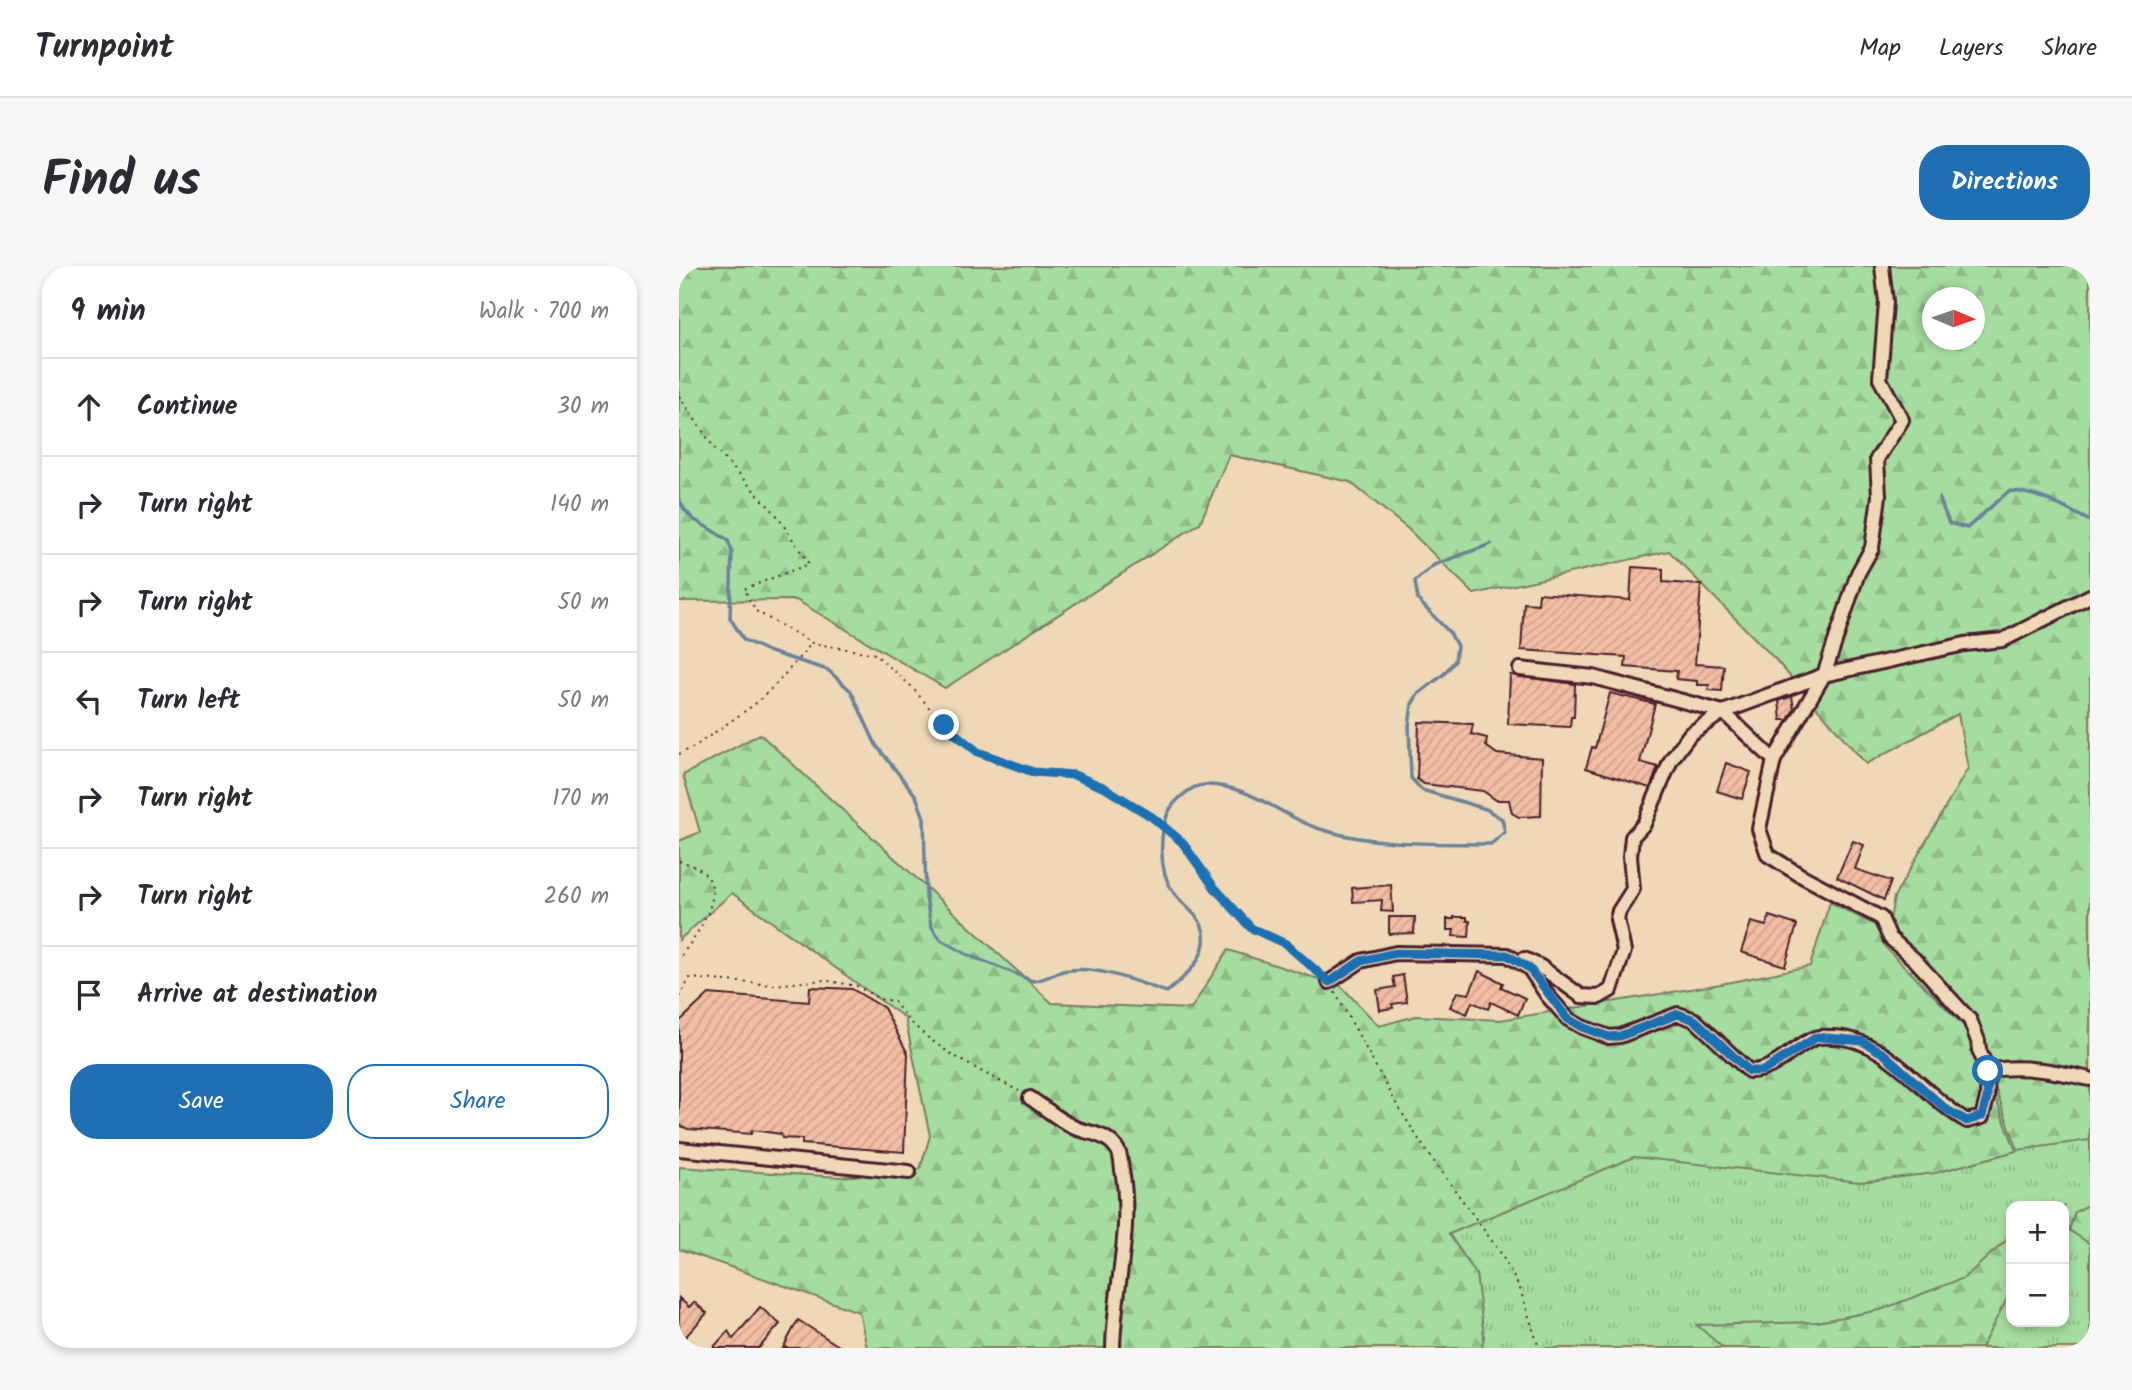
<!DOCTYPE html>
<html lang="en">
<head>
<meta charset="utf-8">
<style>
	:root { --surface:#fff; --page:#f7f7f7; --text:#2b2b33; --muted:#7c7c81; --line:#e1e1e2; --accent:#1f6fb2 }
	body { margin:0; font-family:Kalam,sans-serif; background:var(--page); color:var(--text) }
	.controls { position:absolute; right:21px; bottom:21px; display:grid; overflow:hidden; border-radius:14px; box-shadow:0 4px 10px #0003 }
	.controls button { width:63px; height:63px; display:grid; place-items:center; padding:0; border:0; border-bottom:2px solid var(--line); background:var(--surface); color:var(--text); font:35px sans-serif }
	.compass { position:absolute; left:1243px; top:21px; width:63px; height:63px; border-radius:50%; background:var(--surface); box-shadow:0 4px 10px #0003; rotate:92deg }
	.stop { position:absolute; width:21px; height:21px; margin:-16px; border:5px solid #1f6fb2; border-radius:50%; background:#fff }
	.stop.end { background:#1f6fb2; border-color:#fff; box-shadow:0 2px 7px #0008 }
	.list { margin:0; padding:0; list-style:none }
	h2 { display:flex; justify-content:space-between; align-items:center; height:91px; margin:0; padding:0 28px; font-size:30px }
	h2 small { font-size:23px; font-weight:400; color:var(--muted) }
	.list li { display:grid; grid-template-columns:46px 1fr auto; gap:21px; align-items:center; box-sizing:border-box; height:98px; padding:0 28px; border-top:2px solid var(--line) }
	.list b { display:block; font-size:26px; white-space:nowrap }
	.list em { font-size:23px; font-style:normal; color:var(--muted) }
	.actions { display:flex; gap:14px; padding:21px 28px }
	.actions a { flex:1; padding:16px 0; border:2px solid var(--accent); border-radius:28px; text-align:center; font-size:24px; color:var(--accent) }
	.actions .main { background:var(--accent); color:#fff }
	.icon { flex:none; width:38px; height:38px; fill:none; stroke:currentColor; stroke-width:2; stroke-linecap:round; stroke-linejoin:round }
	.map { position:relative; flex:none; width:1411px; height:1082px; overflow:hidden; border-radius:28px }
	header { display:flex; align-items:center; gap:42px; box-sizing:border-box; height:98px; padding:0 35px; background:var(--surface); border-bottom:2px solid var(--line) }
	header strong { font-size:33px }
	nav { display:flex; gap:38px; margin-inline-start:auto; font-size:24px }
	.intro { display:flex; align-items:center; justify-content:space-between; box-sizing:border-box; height:168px; padding:0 42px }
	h1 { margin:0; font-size:49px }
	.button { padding:18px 32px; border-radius:28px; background:var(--accent); color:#fff; font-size:24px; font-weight:700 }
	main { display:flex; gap:42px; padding:0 42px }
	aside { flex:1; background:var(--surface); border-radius:28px; box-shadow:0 4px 10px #0003 }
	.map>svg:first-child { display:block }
	.grass { fill:url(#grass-tufts); stroke:#787e66; stroke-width:2; fill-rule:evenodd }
	.forest { fill:url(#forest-firs); stroke:#787e66; stroke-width:2; fill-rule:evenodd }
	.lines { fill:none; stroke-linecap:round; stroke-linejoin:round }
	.stream { stroke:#6a8398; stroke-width:3.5 }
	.building { fill:url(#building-hatch); stroke:#4a1f2b; stroke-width:2 }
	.minor-casing { stroke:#4a1f2b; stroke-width:18 }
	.path { stroke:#4a1f2b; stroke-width:2; stroke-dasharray:2 5; stroke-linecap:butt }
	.minor { stroke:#eed8b7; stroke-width:12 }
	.route { stroke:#1f6fb2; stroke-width:9 }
</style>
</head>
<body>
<header>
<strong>Turnpoint</strong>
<nav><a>Map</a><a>Layers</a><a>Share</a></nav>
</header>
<div class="intro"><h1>Find us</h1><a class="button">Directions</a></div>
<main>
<aside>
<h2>9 min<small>Walk · 700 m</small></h2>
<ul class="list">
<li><svg class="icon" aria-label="ahead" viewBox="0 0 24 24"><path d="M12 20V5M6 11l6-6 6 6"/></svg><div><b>Continue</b></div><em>30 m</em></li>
<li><svg class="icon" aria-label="right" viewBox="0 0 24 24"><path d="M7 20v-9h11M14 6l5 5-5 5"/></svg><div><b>Turn right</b></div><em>140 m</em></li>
<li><svg class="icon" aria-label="right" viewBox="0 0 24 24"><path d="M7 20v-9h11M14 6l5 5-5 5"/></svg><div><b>Turn right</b></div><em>50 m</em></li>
<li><svg class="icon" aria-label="left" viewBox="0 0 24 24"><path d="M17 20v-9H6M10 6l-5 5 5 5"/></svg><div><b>Turn left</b></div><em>50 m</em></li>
<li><svg class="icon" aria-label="right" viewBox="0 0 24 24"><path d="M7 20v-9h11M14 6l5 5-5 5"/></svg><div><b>Turn right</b></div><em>170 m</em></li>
<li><svg class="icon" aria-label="right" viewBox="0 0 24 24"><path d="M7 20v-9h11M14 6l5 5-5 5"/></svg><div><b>Turn right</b></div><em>260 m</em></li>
<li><svg class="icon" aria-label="arrive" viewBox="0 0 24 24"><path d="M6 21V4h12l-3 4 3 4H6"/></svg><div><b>Arrive at destination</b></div></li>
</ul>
<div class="actions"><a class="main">Save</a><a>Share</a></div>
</aside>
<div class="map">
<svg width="1411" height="1082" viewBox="0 0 1411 1082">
	<defs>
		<pattern id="grass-tufts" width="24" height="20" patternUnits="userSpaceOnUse" patternTransform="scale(1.75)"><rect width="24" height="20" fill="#a5dca0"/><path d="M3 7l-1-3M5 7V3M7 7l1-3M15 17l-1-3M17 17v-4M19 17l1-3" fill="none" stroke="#90bc8a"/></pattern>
		<pattern id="forest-firs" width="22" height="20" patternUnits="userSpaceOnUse" patternTransform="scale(1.75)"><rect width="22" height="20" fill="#a5dca0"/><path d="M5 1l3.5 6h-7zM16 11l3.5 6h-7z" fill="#90bc8a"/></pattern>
		<pattern id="building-hatch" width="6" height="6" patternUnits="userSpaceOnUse" patternTransform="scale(1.75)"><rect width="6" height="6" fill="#f1bda4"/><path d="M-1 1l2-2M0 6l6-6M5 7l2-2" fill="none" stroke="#d0a28d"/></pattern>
	</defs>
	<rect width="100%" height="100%" fill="#eed8b7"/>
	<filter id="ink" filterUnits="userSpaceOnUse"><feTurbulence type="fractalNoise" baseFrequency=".0143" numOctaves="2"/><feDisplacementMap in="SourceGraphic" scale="14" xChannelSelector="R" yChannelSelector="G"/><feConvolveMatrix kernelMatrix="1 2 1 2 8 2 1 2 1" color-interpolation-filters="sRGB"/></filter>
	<g filter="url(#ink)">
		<path class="grass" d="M1259,690L1411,705V1082H776L762,967ZM1332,940H1385V1056H1332Z"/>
		<g class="forest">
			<path d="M0,0H1411V874L1339,884L1294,763L1253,703L1210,660L1215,631L1289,502L1279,448L1187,498L1096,393L990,285L795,328L729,263L671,216L550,189L521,257L266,422L117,334L0,335ZM1254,32H1296V74H1254Z"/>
			<polygon points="81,468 373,737 512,743 549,684 662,720 700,760 737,750 821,754 1042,718 1131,700 1151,636 1196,659 1206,681 1291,766 1337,885 1256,907 1181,916 955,891 770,968 797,1008 805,1070 803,1082 188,1082 180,1046 0,983 0,901 162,911 241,903 251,870 226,752 53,627 0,674 0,575 21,566 4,509"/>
			<polygon points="1411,938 1411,978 1390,964 1396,946"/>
			<polygon points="1330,972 1332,1025 1302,1082 1044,1082 1018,1059 1138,1056 1201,1044 1285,1012"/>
		</g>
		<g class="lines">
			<g class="stream">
				<path d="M1260,232L1270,257L1288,262L1330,225C1360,226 1384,241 1411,255"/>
				<path d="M0,233L5,243L14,253L49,274L53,286L51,352L65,374L91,386L149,404L172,425L197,479L237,530L245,552L247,631L252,660L262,674L287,688L354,715C368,714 378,704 391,704C424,701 457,716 488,726C509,709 536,684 521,656C514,644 500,636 493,624C480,604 480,569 489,547C494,536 512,519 525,519C572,517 605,554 648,565C699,580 759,577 812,578L826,566L823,553L807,543L743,524L732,512L730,460L733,438L739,428L764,409L776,395L778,380L771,367L739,334L736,315L755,299L812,278"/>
			</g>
		</g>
		<g class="building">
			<polygon points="953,301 984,303 984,316 1022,319 1016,398 1045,400 1043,425 1029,424 1030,419 1018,419 1018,415 997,413 998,405 946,401 947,391 842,384 845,337 859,338 860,327 951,334"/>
			<polygon points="831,409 896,418 895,451 892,451 891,461 829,458"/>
			<polygon points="931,427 976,438 961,496 979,501 971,522 907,502 913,481 916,482"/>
			<polygon points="1113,430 1115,443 1109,454 1102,454 1100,435"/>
			<polygon points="740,456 794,458 792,468 808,472 807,480 818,488 863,492 862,550 840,551 833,547 830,534 817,534 804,525 745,518 738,513"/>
			<polygon points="1047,497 1072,506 1063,533 1038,525"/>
			<polygon points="1174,575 1185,579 1176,603 1212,615 1205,634 1158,611"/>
			<polygon points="712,619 714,646 702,645 703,634 674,636 673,622"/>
			<polygon points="1090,650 1118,659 1106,700 1062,686 1072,656 1087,660"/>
			<polygon points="710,651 736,651 735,667 710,668"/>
			<polygon points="775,651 788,651 788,655 791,655 790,671 774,670 775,664 768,664 768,653 775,653"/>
			<polygon points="800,705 824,717 822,721 846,732 839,749 812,736 809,743 793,736 788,748 771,741 778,726 790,728"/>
			<polygon points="724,709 728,736 713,738 714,742 701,744 698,724 716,721 714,711"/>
			<polygon points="131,721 173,723 205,742 229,788 225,886 123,878 123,873 103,872 102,868 73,864 72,868 9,863 0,859 0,756 30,728 130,736"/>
			<polygon points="0,1032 10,1041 15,1036 28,1047 0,1078"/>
			<polygon points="81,1041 101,1058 80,1082 34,1082 49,1065 54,1073"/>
			<polygon points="119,1054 163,1082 104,1082"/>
		</g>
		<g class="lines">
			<g class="minor-casing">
				<g id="minor">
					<polyline points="841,403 914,411 1044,446 1095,494"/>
					<polyline points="845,693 862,701 902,730 920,731 932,724 945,685 938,653 940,645 954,623 951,590 953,571 965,558 992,494 1011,468 1044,446 1145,409 1286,378 1324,374 1411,330"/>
					<path d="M650,716L682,695L717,687L828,689L850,702L868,729L889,753L903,761L930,771L941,770L999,748L1016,754L1070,805C1096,806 1113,781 1136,772C1141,770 1147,771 1152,771C1209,771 1242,829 1288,855L1303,851L1308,832L1309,805L1300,784L1299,775L1291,754L1236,694L1211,672L1202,652L1121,609L1089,589L1080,563L1095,494L1145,409L1179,307L1193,282L1200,230L1198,193L1223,154L1201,113L1207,36L1203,0"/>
					<path d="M1309,805C1342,798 1379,806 1411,813"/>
					<path d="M351,832C365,841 381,855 396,862C412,868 427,867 438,883C442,888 442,898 443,904C454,963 435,1023 434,1082"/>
					<polyline points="0,883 230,906"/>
				</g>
			</g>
			<g class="path">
				<polyline points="0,130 36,183 97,248 130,298 65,323 77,345 133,377 196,388 232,420 265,459 299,486 354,506 395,509 426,522 473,551 503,576 535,621 572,662 607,678 642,708"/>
				<polyline points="0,488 15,481 76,438 99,416 132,378"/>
				<path d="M0,595C62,610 23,661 0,693"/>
				<polyline points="656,726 718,839 746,883 821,986 841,1023 860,1082"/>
				<path d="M0,731L11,712L96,719L144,714L178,720L200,733L215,735C244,779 295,801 340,825"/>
			</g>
			<use href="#minor" class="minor"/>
		</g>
	</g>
	<g class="lines" filter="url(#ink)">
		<polyline class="route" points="265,459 299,486 354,506 395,509 426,522 473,551 503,576 535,621 572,662 607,678 650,716 682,695 717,687 828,689 850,702 889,753 903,761 930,771 941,770 999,748 1016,754 1070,805 1084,805 1138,771 1183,775 1205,788 1268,844 1288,855 1303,850 1308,832 1309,805"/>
	</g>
</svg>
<div class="controls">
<button>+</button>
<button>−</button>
</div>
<svg class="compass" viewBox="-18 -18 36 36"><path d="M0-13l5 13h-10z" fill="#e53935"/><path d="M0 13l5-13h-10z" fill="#7c7c81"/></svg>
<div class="stop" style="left:1309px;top:805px"></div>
<div class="stop end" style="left:265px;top:459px"></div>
</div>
</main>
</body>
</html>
